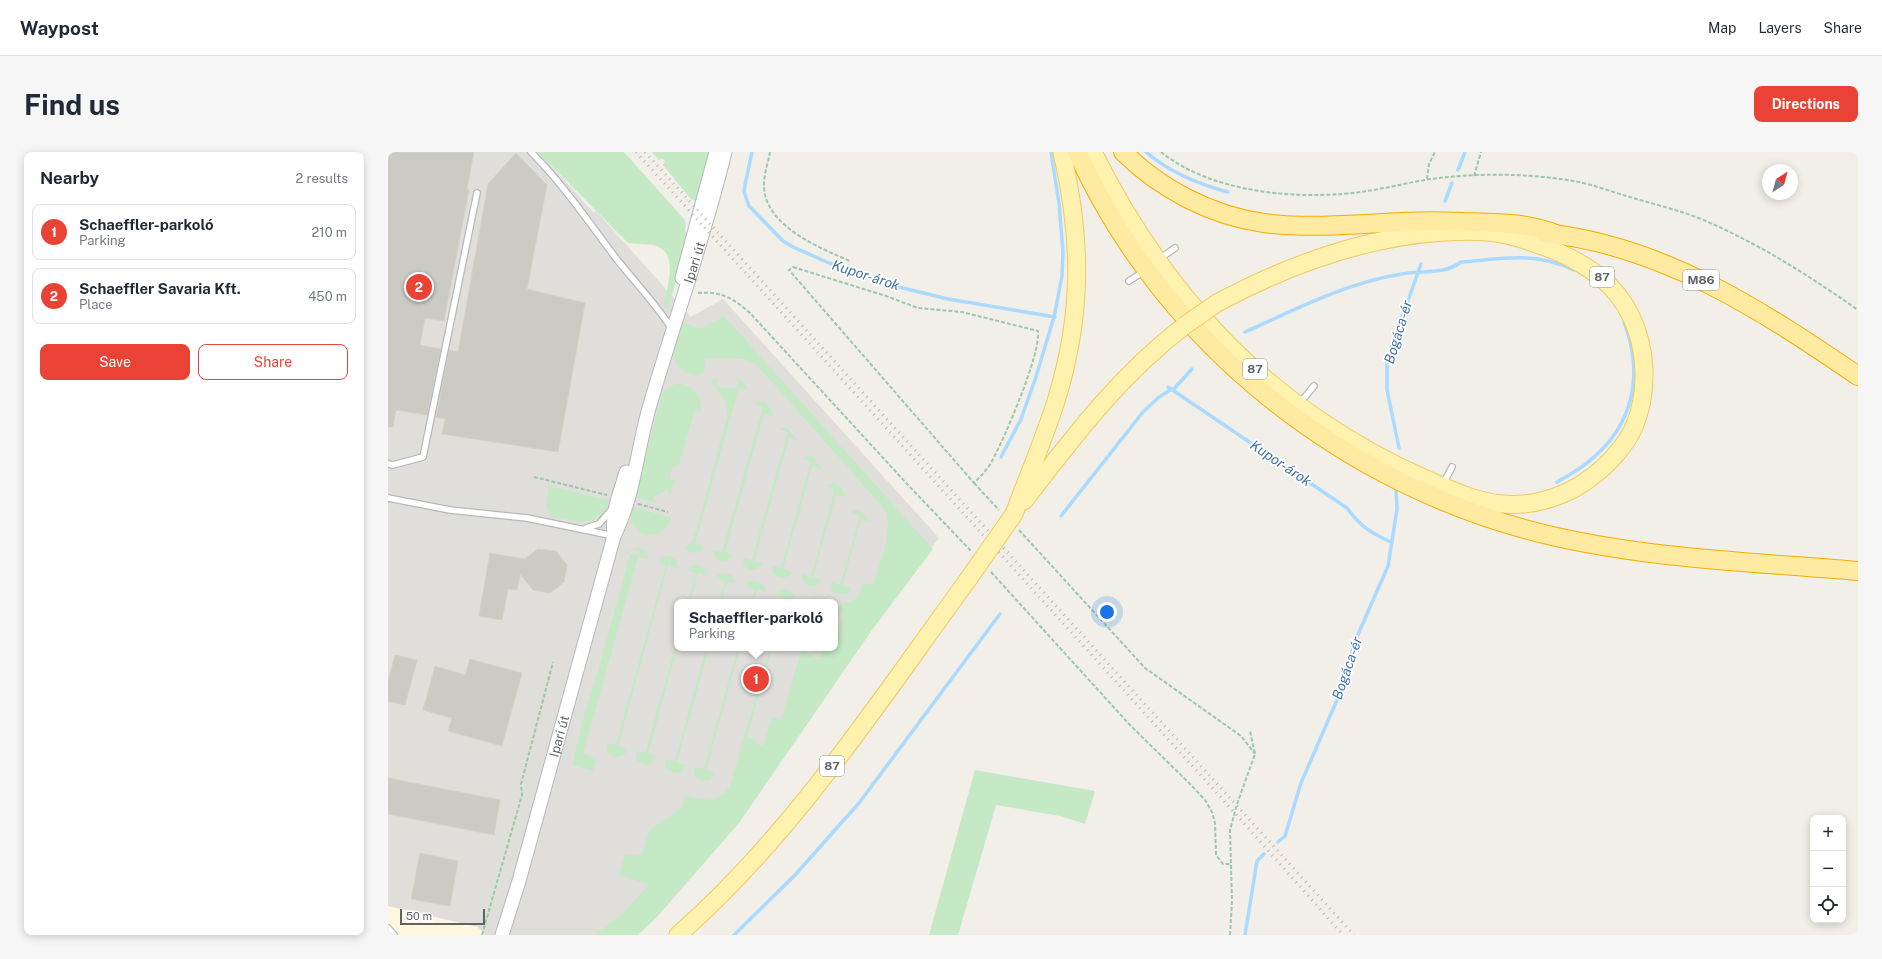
<!DOCTYPE html>
<html lang="en">
<head>
<meta charset="utf-8">
<style>
	:root { --surface:#fff; --page:#f6f6f7; --text:#1f2937; --muted:#747a83; --line:#e0e1e3; --accent:#ea4335 }
	body { margin:0; font-family:"Public Sans",sans-serif; background:var(--page); color:var(--text) }
	.controls { position:absolute; right:12px; bottom:12px; display:grid; overflow:hidden; border-radius:8px; box-shadow:0 2px 10px #0003 }
	.controls button { width:36px; height:36px; display:grid; place-items:center; padding:0; border:0; border-bottom:1px solid var(--line); background:var(--surface); color:var(--text); font:20px sans-serif }
	.compass { position:absolute; left:1374px; top:12px; width:36px; height:36px; border-radius:50%; background:var(--surface); box-shadow:0 2px 10px #0003; rotate:36deg }
	.scale { position:absolute; left:12px; bottom:10px; width:85px; box-sizing:border-box; padding-left:4px; border:2px solid #5f6368; border-top:0; font-size:11px; line-height:14px; white-space:nowrap; color:#5f6368; -webkit-text-stroke:3px #fff; paint-order:stroke }
	.you { position:absolute; left:719px; top:460px; width:14px; height:14px; margin:-10px; border:3px solid #fff; border-radius:50%; background:#1a73e8; box-shadow:0 0 0 6px #1a73e833 }
	.badge { display:grid; place-items:center; width:26px; height:26px; border-radius:50%; background:var(--accent); color:#fff; font-size:13px; font-weight:700 }
	.pin { position:absolute; translate:-50% -50%; border:2px solid #fff; box-shadow:0 1px 4px #0006 }
	.popup { position:absolute; left:286px; top:447px; width:164px; height:52px; box-sizing:border-box; display:grid; place-content:center; border-radius:8px; background:var(--surface); filter:drop-shadow(0 1px 3px #0005); font-size:13px; white-space:nowrap; color:var(--muted) }
	.popup b { font-size:15px; color:var(--text) }
	.popup::after { content:''; position:absolute; left:50%; top:100%; margin-left:-8px; border:8px solid transparent; border-top-color:var(--surface) }
	.list { margin:0; padding:0; list-style:none }
	h2 { display:flex; justify-content:space-between; align-items:center; height:52px; margin:0; padding:0 16px; font-size:17px }
	h2 small { font-size:13px; font-weight:400; color:var(--muted) }
	.list li { display:grid; grid-template-columns:26px 1fr auto; gap:12px; align-items:center; box-sizing:border-box; height:56px; margin:0 8px 8px; padding:0 8px; border:1px solid var(--line); border-radius:8px }
	.list b { display:block; font-size:15px; white-space:nowrap }
	.list p { margin:0; font-size:13px; white-space:nowrap; color:var(--muted) }
	.list em { font-size:13px; font-style:normal; color:var(--muted) }
	.actions { display:flex; gap:8px; padding:12px 16px }
	.actions a { flex:1; padding:9px 0; border:1px solid var(--accent); border-radius:8px; text-align:center; font-size:14px; color:var(--accent) }
	.actions .main { background:var(--accent); color:#fff }
	.icon { flex:none; width:22px; height:22px; fill:none; stroke:currentColor; stroke-width:2; stroke-linecap:round; stroke-linejoin:round }
	.map { position:relative; flex:none; width:1470px; height:783px; overflow:hidden; border-radius:8px }
	header { display:flex; align-items:center; gap:24px; box-sizing:border-box; height:56px; padding:0 20px; background:var(--surface); border-bottom:1px solid var(--line) }
	header strong { font-size:19px }
	nav { display:flex; gap:22px; margin-inline-start:auto; font-size:14px }
	.intro { display:flex; align-items:center; justify-content:space-between; box-sizing:border-box; height:96px; padding:0 24px }
	h1 { margin:0; font-size:28px }
	.button { padding:10px 18px; border-radius:8px; background:var(--accent); color:#fff; font-size:14px; font-weight:700 }
	main { display:flex; gap:24px; padding:0 24px }
	aside { flex:1; background:var(--surface); border-radius:8px; box-shadow:0 2px 10px #0003 }
	.map>svg:first-child { display:block }
	.commercial { fill:#fef7e0 }
	.industrial { fill:#e0deda; fill-rule:evenodd }
	.green { fill:#c5e8c5 }
	.lines { fill:none; stroke-linecap:round; stroke-linejoin:round }
	.stream { stroke:#aadaff; stroke-width:3.5 }
	.building { fill:#cccac5; stroke:#d6d1c6 }
	.service-casing { stroke:#b5b8bc; stroke-width:8 }
	.tertiary-casing { stroke:#b5b8bc; stroke-width:15 }
	.primary-casing { stroke:#f2c960; stroke-width:19 }
	.trunk-casing { stroke:#f9ab00; stroke-width:20 }
	.path { stroke:#9cc7a9; stroke-width:2; stroke-dasharray:4 2; stroke-linecap:butt }
	.service { stroke:#fff; stroke-width:5.5 }
	.tertiary { stroke:#fff; stroke-width:13 }
	.primary { stroke:#fff2af; stroke-width:17 }
	.trunk { stroke:#feeaa1; stroke-width:18 }
	.rail { stroke:#b6b7b8; stroke-width:3; stroke-dasharray:1 5; stroke-linecap:butt }
	.primary-bridge-casing { stroke:#f2c960; stroke-width:19; stroke-linecap:butt }
	.primary-bridge { stroke:#fff2af; stroke-width:17 }
	.labels { text-anchor:middle; stroke-width:3.5; stroke-linejoin:round; paint-order:stroke }
	.shield { fill:#fff; stroke:#8f9295; stroke-width:1 }
	.shield-label { font-size:12px; font-weight:bold; fill:#5f6368 }
	.street-label { font-size:13px; fill:#5f6368; stroke:#fff }
	.water-label { font-size:14px; font-style:italic; fill:#4174aa; stroke:#fff }
</style>
</head>
<body>
<header>
<strong>Waypost</strong>
<nav><a>Map</a><a>Layers</a><a>Share</a></nav>
</header>
<div class="intro"><h1>Find us</h1><a class="button">Directions</a></div>
<main>
<aside>
<h2>Nearby<small>2 results</small></h2>
<ul class="list">
<li><span class="badge">1</span><div><b>Schaeffler-parkoló</b><p>Parking</p></div><em>210 m</em></li>
<li><span class="badge">2</span><div><b>Schaeffler Savaria Kft.</b><p>Place</p></div><em>450 m</em></li>
</ul>
<div class="actions"><a class="main">Save</a><a>Share</a></div>
</aside>
<div class="map">
<svg width="1470" height="783" viewBox="0 0 1470 783">
	<rect width="100%" height="100%" fill="#f1efe8"/>
	<polygon class="commercial" points="0,754 90,775 97,783 0,783"/>
	<path class="industrial" d="M0,0H151L206,61L207,58L303,165L335,147L551,386L521,423L381,614L215,783H97L90,775L0,754ZM289,450H447V496H289Z"/>
	<g class="green">
		<path d="M150,0H236L296,67L298,71L297,79L301,82L280,158L276,152C279,135 291,101 268,94C259,91 249,93 240,91Z"/>
		<polygon points="264,0 323,0 309,51 301,45 275,13 277,9 274,6 271,8"/>
		<path d="M336,164L545,397L484,478L351,671L269,765L250,783H206L234,762L261,733L231,723L237,702L253,704L261,679L294,655L297,643C316,648 329,653 342,634L382,496H384L359,585L368,588L367,591L375,594L384,565L393,568L414,496H415V499L424,502V505L431,508L435,496H447V482H450L456,461L447,459V456C462,444 467,458 475,431L485,433C491,412 509,373 494,354L369,213L354,207L317,206L316,221L308,224C276,215 286,194 293,169L313,177Z"/>
		<polygon points="329,226 328,235 349,237 350,227 356,230 360,238 351,235 307,392 316,395 311,400 304,401 297,397 304,389 309,377 340,262 336,245 323,231 325,227"/>
		<path d="M288,232C305,231 314,244 313,260L307,258L290,315L285,314L281,327L287,328L282,344L279,338L265,345L269,351L247,345L272,249L277,237Z"/>
		<polygon points="369,249 377,250 384,259 385,264 376,262 337,400 346,403 338,409 332,409 326,404 325,398 334,400 375,255 366,252"/>
		<polygon points="394,276 400,277 409,288 401,286 366,409 375,411 369,417 361,418 355,412 355,406 364,408 400,280 391,277"/>
		<path d="M420,303L426,306L433,317L424,314L395,417L404,420C400,428 391,426 385,421L384,414L393,416L423,310L414,307Z"/>
		<polygon points="446,331 455,338 457,345 448,343 425,425 434,428 428,434 420,433 414,429 414,422 423,425 447,337 438,335 440,332"/>
		<path d="M161,334L221,348C214,380 187,368 163,365L158,352Z"/>
		<path d="M242,354L283,366C278,380 269,386 254,382L243,371Z"/>
		<polygon points="467,358 474,360 482,370 473,368 454,433 463,436 459,442 451,442 444,439 443,430 452,433 472,364 463,360"/>
		<polygon points="248,396 259,399 260,407 250,405 195,602 205,605 208,608 205,619 184,613 197,560 210,519 242,403 252,402 251,398 245,397 236,403 239,399"/>
		<polygon points="275,404 283,405 288,408 290,416 280,413 230,594 239,597 237,602 227,605 219,600 219,591 228,593 278,413 269,410"/>
		<polygon points="310,412 317,417 319,424 310,421 302,450 300,450 308,421 299,418 303,414"/>
		<polygon points="337,421 345,424 348,432 339,430 334,450 331,450 337,429 328,426 331,422"/>
		<polygon points="368,429 376,433 378,440 369,438 365,450 363,450 366,437 357,434 360,430"/>
		<polygon points="398,437 405,441 407,448 398,446 397,450 395,450 396,445 387,443 392,438"/>
		<polygon points="426,445 435,450 417,450 420,447"/>
		<polygon points="289,489 289,496 260,602 269,605 263,612 257,613 248,608 248,599 257,601"/>
		<polygon points="318,496 321,496 289,610 298,613 293,620 286,621 278,616 277,607 287,609"/>
		<polygon points="350,496 352,496 318,618 327,621 321,628 312,628 307,624 306,615 316,617"/>
		<polygon points="587,618 707,639 697,672 672,664 608,653 570,783 541,783"/>
	</g>
	<g class="lines">
		<g class="stream">
			<polyline points="364,0 357,33 356,40 361,54 395,89 405,95 441,111 511,135 560,147 667,165"/>
			<path d="M758,0C782,21 810,32 840,40"/>
			<polyline points="1070,18 1077,0"/>
			<polyline points="1057,49 1064,31"/>
			<path d="M857,180C906,158 960,130 1014,122C1033,118 1056,123 1073,110C1114,107 1146,99 1186,118"/>
			<path d="M780,235L959,356C972,374 983,381 1003,390"/>
			<polyline points="785,238 804,217"/>
			<polyline points="1011,296 999,238 999,208 1033,112"/>
			<polyline points="613,305 633,267 647,228 666,165 674,124 675,100 671,51 663,0"/>
			<path d="M1169,330C1179,324 1191,318 1200,310C1246,274 1256,223 1236,170"/>
			<polyline points="673,364 755,260 771,245 784,237"/>
			<polyline points="890,690 897,684 913,631 949,548 968,487 1000,414 1009,357 1008,337"/>
			<polyline points="346,783 407,723 471,651 612,462"/>
			<polyline points="857,783 869,709 876,702"/>
		</g>
	</g>
	<g class="building">
		<polygon points="0,0 86,0 79,37 81,38 56,169 37,166 32,193 53,197 39,263 8,258 5,275 0,275"/>
		<polygon points="128,1 159,33 139,137 197,151 170,300 54,282 57,267 48,265 61,198 70,200 100,32"/>
		<polygon points="150,397 168,399 179,413 176,430 162,441 145,438 132,422 129,438 120,437 114,468 91,464 102,401 137,407"/>
		<polygon points="7,503 29,508 17,553 0,549 0,529"/>
		<polygon points="82,507 134,521 114,594 60,579 64,566 35,558 47,514 77,523"/>
		<polygon points="0,626 112,648 106,683 0,662"/>
		<polygon points="32,701 70,709 62,754 23,747"/>
	</g>
	<g class="lines">
		<g class="service-casing">
			<g id="service">
				<path d="M143,0C175,32 200,69 227,105C245,128 266,150 282,174"/>
				<polyline points="771,107 787,96"/>
				<polyline points="741,129 758,118"/>
				<polyline points="911,252 926,234"/>
				<polyline points="0,312 5,313 35,305 89,41"/>
				<polyline points="1055,332 1064,315"/>
				<polyline points="0,346 62,358 139,366 226,384"/>
				<polyline points="198,376 211,372 224,357"/>
				<polyline points="0,776 6,783"/>
			</g>
		</g>
		<g class="tertiary-casing">
			<g id="tertiary">
				<polyline points="294,126 328,0"/>
				<path d="M226,381C223,360 233,339 238,320"/>
				<path id="s1" d="M114,783L131,729L226,384C246,344 249,299 261,256C286,170 316,87 337,0"/>
			</g>
		</g>
		<g class="primary-casing">
			<g id="primary">
				<path d="M705,0C738,66 778,127 829,181C887,243 962,294 1040,328C1063,338 1089,350 1114,352C1146,355 1180,344 1205,324C1221,312 1238,293 1246,275C1261,239 1259,196 1242,162C1226,131 1201,114 1170,100C1150,92 1129,84 1108,81C1090,78 1074,79 1056,80C976,85 900,113 829,151"/>
				<path d="M636,349C686,284 731,224 796,174"/>
				<path d="M626,362C640,324 656,287 668,249C695,162 694,87 674,0"/>
				<path d="M290,783C406,681 489,552 579,429"/>
			</g>
		</g>
		<g class="trunk-casing">
			<g id="trunk">
				<path d="M689,0C776,192 957,335 1160,383C1261,407 1367,410 1470,419"/>
				<path d="M735,0C772,37 824,64 876,71C922,77 969,72 1015,70C1034,69 1054,69 1073,70C1105,71 1138,70 1168,82"/>
				<path d="M1156,81C1274,93 1375,159 1470,224"/>
			</g>
		</g>
		<g class="path">
			<path d="M382,0C380,11 375,25 376,36C379,75 432,96 462,109"/>
			<path d="M773,0C825,42 915,49 979,39C1006,35 1033,27 1060,25C1100,21 1145,22 1185,29C1204,32 1224,40 1242,45C1268,53 1296,59 1320,70C1373,93 1423,125 1470,158"/>
			<polyline points="1086,24 1093,0"/>
			<polyline points="1039,27 1041,12 1047,0"/>
			<path d="M405,115L498,144L530,156L574,160L650,179C653,202 616,287 604,309C599,318 593,324 586,331L401,118Z"/>
			<path d="M310,141C333,139 345,146 362,161L520,333L583,399"/>
			<polyline points="146,325 219,343"/>
			<polyline points="586,331 611,358"/>
			<polyline points="250,352 280,360"/>
			<polyline points="631,378 757,516 853,584 867,602"/>
			<polyline points="603,420 741,572 804,634 817,648 824,660 827,671 828,703 835,712 842,712"/>
			<polyline points="94,783 134,643 133,632 165,510"/>
			<polyline points="842,783 844,749 842,678 849,652 867,602 862,579"/>
		</g>
		<use href="#service" class="service"/>
		<use href="#tertiary" class="tertiary"/>
		<use href="#primary" class="primary"/>
		<use href="#trunk" class="trunk"/>
		<g class="rail">
			<polyline points="248,0 846,660 955,783"/>
			<polyline points="257,0 966,783"/>
		</g>
		<g class="primary-bridge-casing">
			<g id="primary-bridge">
				<polyline points="796,174 829,151"/>
				<polyline points="579,429 626,362"/>
			</g>
		</g>
		<use href="#primary-bridge" class="primary-bridge"/>
	</g>
	<g class="labels">
		<g class="shield">
			<rect x="1202" y="115" width="24" height="20" rx="3"/>
			<rect x="1295" y="118" width="36" height="20" rx="3"/>
			<rect x="855" y="207" width="24" height="20" rx="3"/>
			<rect x="432" y="604" width="24" height="20" rx="3"/>
		</g>
		<g class="shield-label">
			<text x="1214" y="129">87</text>
			<text x="1313" y="132">M86</text>
			<text x="867" y="221">87</text>
			<text x="444" y="618">87</text>
		</g>
		<g class="street-label">
			<text dy="5" stroke="none"><textPath href="#s1" startOffset="700">Ipari út</textPath></text>
			<text dy="5" stroke="none"><textPath href="#s1" startOffset="207">Ipari út</textPath></text>
		</g>
		<g class="water-label">
			<text transform="translate(478 123) rotate(18)" y="5">Kupor-árok</text>
			<text transform="translate(1010 180) rotate(-73)" y="5">Bogáca-ér</text>
			<text transform="translate(893 311) rotate(34)" y="5">Kupor-árok</text>
			<text transform="translate(959 516) rotate(-71)" y="5">Bogáca-ér</text>
		</g>
	</g>
</svg>
<div class="controls">
<button>+</button>
<button>−</button>
<button><svg class="icon" aria-label="locate" viewBox="0 0 24 24"><circle cx="12" cy="12" r="6"/><path d="M12 2v4M12 18v4M2 12h4M18 12h4"/></svg></button>
</div>
<svg class="compass" viewBox="-18 -18 36 36"><path d="M0-13l5 13h-10z" fill="#e53935"/><path d="M0 13l5-13h-10z" fill="#747a83"/></svg>
<div class="scale">50 m</div>
<div class="you"></div>
<div class="pin badge" style="left:368px;top:527px">1</div>
<div class="popup"><b>Schaeffler-parkoló</b>Parking</div>
<div class="pin badge" style="left:31px;top:135px">2</div>
</div>
</main>
</body>
</html>
